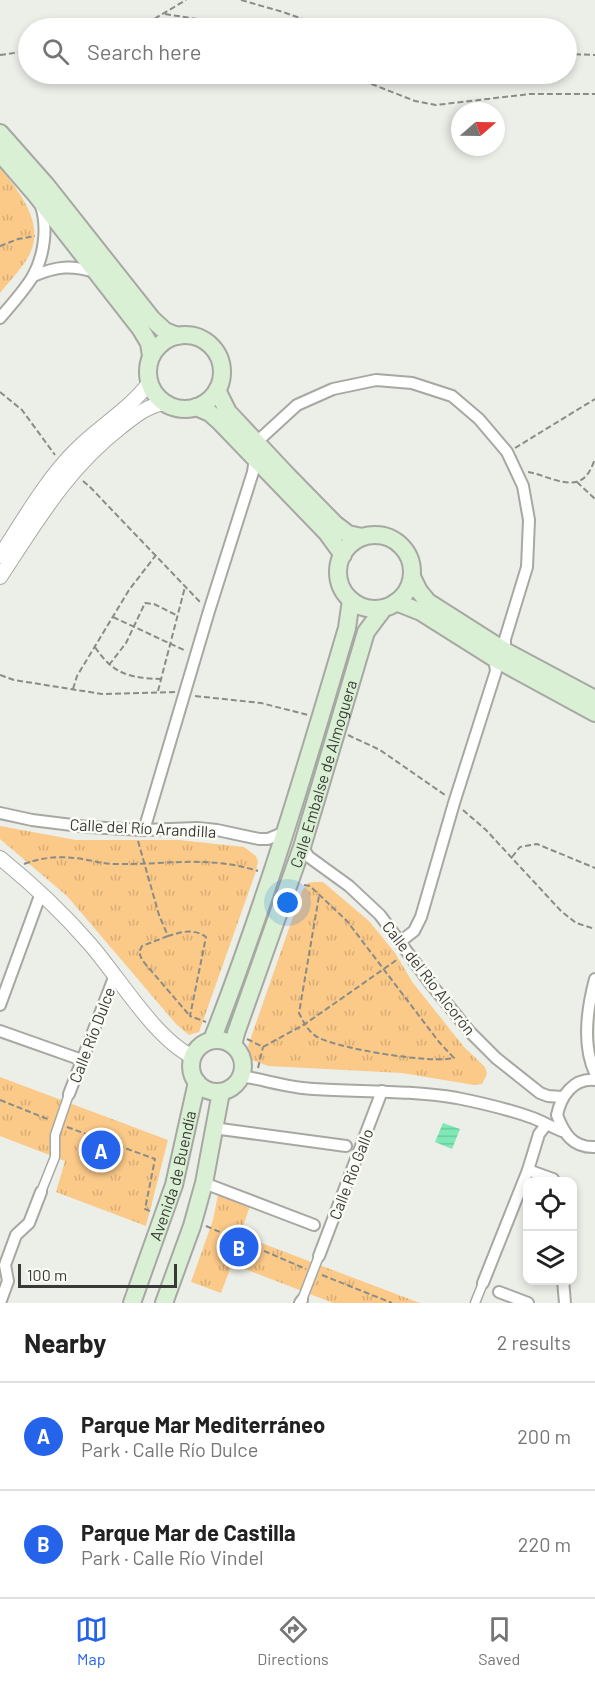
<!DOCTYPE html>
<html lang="en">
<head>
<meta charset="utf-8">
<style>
	:root { --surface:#fff; --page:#f2f2f2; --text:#222; --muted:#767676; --line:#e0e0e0; --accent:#2563eb }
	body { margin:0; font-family:Barlow,sans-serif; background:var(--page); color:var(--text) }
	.controls { position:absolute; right:18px; bottom:18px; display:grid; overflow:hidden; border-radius:12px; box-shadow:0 3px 9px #0003 }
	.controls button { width:54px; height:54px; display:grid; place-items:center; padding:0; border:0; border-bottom:2px solid var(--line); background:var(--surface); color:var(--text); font:30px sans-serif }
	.compass { position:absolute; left:451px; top:102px; width:54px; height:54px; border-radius:50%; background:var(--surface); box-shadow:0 3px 9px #0003; rotate:70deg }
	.scale { position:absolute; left:18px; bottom:15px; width:159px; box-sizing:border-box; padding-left:6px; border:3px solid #393a37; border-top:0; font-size:16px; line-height:21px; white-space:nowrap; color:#393a37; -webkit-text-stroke:4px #fafbf5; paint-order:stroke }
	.you { position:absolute; left:288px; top:903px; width:21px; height:21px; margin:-15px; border:4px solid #fff; border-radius:50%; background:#1a73e8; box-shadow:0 0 0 9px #1a73e833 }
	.badge { display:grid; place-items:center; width:39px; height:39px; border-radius:50%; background:var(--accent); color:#fff; font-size:20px; font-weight:700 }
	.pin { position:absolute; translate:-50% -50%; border:3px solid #fff; box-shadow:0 2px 6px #0006 }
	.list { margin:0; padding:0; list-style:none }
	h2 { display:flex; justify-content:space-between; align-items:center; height:78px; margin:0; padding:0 24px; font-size:26px }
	h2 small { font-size:20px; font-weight:400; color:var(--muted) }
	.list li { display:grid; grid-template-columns:39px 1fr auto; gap:18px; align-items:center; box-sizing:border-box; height:108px; padding:0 24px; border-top:2px solid var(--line) }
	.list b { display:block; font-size:22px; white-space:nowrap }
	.list p { margin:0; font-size:20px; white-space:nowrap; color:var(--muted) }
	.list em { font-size:20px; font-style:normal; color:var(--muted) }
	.icon { flex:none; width:33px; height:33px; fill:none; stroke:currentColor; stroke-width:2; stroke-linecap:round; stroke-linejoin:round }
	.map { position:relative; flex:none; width:595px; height:1303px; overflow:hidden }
	.search { position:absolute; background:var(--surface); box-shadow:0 3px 9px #0003; left:18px; right:18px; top:18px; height:66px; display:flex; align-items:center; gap:15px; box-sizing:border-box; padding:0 21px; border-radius:33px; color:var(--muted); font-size:22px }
	.sheet { height:294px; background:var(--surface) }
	nav { display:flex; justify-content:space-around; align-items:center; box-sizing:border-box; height:84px; border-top:2px solid var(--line); background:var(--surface); font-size:16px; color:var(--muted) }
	nav a { display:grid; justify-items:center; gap:3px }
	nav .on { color:var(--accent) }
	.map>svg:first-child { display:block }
	.park { fill:url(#park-tufts) }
	.water { fill:url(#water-rules) }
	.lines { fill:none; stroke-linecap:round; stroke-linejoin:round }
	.pedestrian-casing { stroke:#a7a8a3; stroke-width:11 }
	.minor-casing { stroke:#a7a8a3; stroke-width:14 }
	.tertiary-casing { stroke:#a7a8a3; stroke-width:16 }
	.secondary-casing { stroke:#a7a8a3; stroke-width:20 }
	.path { stroke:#8a8c87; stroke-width:2; stroke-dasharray:6 3; stroke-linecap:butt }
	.pedestrian { stroke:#fff; stroke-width:8 }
	.minor { stroke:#fff; stroke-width:10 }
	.tertiary { stroke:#fff; stroke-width:14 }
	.secondary { stroke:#daf0d4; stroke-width:16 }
	.labels { text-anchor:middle; stroke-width:5; stroke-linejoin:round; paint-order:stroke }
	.street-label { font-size:16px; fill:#393a37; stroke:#fafbf5 }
</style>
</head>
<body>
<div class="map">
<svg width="595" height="1303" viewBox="0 0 595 1303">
	<defs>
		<pattern id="park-tufts" width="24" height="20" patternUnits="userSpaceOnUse" patternTransform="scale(1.5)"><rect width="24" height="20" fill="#fbc988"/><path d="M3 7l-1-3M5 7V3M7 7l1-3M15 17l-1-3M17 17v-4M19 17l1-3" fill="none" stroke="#d8ad76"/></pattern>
		<pattern id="water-rules" width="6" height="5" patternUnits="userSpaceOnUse" patternTransform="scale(1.5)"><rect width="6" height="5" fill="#7ee8b6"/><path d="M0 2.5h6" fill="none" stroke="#6ec89d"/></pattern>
	</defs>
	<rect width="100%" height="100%" fill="#eceee8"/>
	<g class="park">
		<path d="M0,167C17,190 44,220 31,251C27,263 8,283 0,293Z"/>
		<polygon points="0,826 76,840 179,840 244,847 256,856 258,862 255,874 199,1032 189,1035 176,1024 67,896 0,839"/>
		<polygon points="314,882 323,882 369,921 395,953 413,983 464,1047 485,1067 487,1074 482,1084 474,1085 402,1073 268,1066 252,1060 248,1046 302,891 308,883"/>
		<polygon points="0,1077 168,1140 146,1226 56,1192 65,1161 0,1136"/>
		<polygon points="218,1195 250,1206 240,1235 420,1303 333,1303 232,1264 221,1293 191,1282 213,1220"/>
	</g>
	<polygon class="water" points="443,1123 460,1129 452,1149 435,1142"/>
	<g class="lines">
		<g class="pedestrian-casing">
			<g id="pedestrian">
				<polyline points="41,1192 55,1157 55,1135 69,1094"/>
				<polyline points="302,1300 319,1256"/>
				<polyline points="475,1303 483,1283"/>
			</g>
		</g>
		<g class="minor-casing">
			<g id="minor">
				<path d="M33,276C58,266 70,265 96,272"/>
				<path d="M0,318C11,305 24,291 33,276C44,256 48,228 41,206"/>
				<polyline points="254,441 261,438 297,405 333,389 376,380 412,383 452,396 479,419 507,452 523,486 529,520 527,567 505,639 505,651"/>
				<polyline points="0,813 32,820 88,827 144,830 197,828 217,830 259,839 268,839 285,832"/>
				<polyline points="144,830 209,611 253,472 255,458"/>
				<polyline points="302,847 309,857 349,886 380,915 430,983 470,1032 496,1058 540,1093 548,1096 562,1097"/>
				<polyline points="401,941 414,931 421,917 454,803 496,671 494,658"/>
				<path d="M595,979C587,1009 582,1045 595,1073"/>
				<polyline points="0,1005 41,893"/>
				<polyline points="0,1031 82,1060"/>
				<path d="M241,1076C266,1080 289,1088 314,1089C361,1092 409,1090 457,1098C482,1103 508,1109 533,1118C543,1122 552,1127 562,1131"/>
				<path d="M595,1080C573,1078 561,1096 557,1115C564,1134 573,1148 595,1147"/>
				<polyline points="69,1094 115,975"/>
				<polyline points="213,1128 346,1146"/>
				<polyline points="528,1170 553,1179 553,1182"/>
				<polyline points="204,1183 314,1225"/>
				<polyline points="319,1256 382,1091"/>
				<polyline points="563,1280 565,1303"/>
				<polyline points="483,1283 528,1170 539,1134 546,1125"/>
				<polyline points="499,1292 528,1303"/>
				<polyline points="0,1303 8,1281 5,1265 16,1235 29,1223 41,1192"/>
				<polyline points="300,1303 302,1300"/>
			</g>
		</g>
		<g class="tertiary-casing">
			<g id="tertiary">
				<path d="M0,556C23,521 45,481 75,451C98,427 129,410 149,383"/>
				<path d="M0,577C38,520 66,470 121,427C135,416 147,406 164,403"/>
				<path d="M0,858C32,884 62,912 89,943C119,977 154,1038 193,1057"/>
			</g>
		</g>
		<g class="secondary-casing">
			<g id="secondary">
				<polyline points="0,133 46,185 152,319 165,331 177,336"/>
				<polyline points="0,153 37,196 140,328 149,343 151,356"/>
				<circle cx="185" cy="372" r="37"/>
				<polyline points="217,390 228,412 287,475 335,524 348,534 362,537"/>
				<polyline points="196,407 210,413 219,421 327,533 343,555"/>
				<circle cx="375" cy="572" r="37"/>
				<polyline points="412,577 419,591 428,602 505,651 595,699"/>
				<polyline points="396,602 421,612 494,658 595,713"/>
				<path d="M212,1040C265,905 306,767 347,628L351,600"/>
				<circle cx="217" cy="1066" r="26"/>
				<path id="s1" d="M233,1045L236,1033L302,847L366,632L384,608"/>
				<path id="s2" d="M132,1303L174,1185L197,1082"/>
				<polyline points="164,1303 192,1226 204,1183 221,1092"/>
			</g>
		</g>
		<g class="path">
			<polyline points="241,0 283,12 328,28"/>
			<polyline points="165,14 197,19 226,28"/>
			<polyline points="139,28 186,0"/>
			<polyline points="566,54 595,55"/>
			<polyline points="0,55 28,51"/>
			<polyline points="346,74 415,101 436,105 530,94 595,94"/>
			<polyline points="0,246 18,239 35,236"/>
			<polyline points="0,392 22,410 55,455"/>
			<polyline points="515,448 595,399"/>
			<path d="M528,472C544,474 572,492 586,476C590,472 593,464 595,459"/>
			<polyline points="83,481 90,487 200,602"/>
			<polyline points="577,482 595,499"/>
			<polyline points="113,617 186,651"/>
			<path d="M95,647C113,674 129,678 161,679"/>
			<polyline points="109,665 126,643 145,603 154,604 178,616"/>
			<polyline points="0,675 14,680 102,694 175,692"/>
			<polyline points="73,689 77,676 129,590 156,555"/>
			<polyline points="158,691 185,587"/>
			<polyline points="195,696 261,703 308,715"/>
			<polyline points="348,735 380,750 445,795"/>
			<polyline points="463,810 486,830 561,911 576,923 595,929"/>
			<path d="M138,841L159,915L168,936C182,932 193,928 206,937L190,1016L206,1022"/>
			<polyline points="512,857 520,847 537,844 595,868"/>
			<path d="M24,864C39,858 57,856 74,858C88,859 101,864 115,864C166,865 208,855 258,871"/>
			<path d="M304,885L310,886L347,921L439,1042L454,1058C431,1064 342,1049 319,1038C309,1033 304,1023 299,1013L319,896"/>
			<polyline points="168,936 142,946 139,952 142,960 190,1016"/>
			<polyline points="247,1039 263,1047 305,1024 398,959"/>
			<polyline points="258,1068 263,1047"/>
			<polyline points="0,1100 50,1120"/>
			<polyline points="67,1127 155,1159 145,1209 152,1212"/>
			<polyline points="206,1226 306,1269"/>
			<polyline points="322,1275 392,1303"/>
		</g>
		<use href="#pedestrian" class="pedestrian"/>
		<use href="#minor" class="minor"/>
		<use href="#tertiary" class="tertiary"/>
		<use href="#secondary" class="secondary"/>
	</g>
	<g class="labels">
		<g class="street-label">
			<text dy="6" stroke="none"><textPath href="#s1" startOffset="286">Calle Embalse de Almoguera</textPath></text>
			<text transform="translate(143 828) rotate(3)" y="6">Calle del Río Arandilla</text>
			<text transform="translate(429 978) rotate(52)" y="6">Calle del Río Alcorón</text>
			<text transform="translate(92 1035) rotate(-69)" y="6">Calle Río Dulce</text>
			<text transform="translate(351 1174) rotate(-69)" y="6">Calle Río Gallo</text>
			<text dy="6" stroke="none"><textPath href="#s2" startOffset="134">Avenida de Buendía</textPath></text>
		</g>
	</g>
</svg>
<div class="controls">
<button><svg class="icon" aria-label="locate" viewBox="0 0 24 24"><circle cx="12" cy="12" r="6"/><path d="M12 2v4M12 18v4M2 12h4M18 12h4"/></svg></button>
<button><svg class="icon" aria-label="layers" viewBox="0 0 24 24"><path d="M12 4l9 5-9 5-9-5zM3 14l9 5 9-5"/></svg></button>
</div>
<svg class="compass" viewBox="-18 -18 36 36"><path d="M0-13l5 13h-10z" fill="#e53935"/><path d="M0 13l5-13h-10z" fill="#767676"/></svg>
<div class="scale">100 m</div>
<div class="you"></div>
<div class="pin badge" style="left:101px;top:1150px">A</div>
<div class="pin badge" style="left:239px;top:1247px">B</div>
<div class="search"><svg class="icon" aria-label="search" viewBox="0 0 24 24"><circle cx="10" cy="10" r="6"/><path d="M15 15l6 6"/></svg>Search here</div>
</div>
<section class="sheet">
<h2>Nearby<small>2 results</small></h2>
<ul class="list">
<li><span class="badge">A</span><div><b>Parque Mar Mediterráneo</b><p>Park · Calle Río Dulce</p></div><em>200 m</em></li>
<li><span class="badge">B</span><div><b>Parque Mar de Castilla</b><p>Park · Calle Río Vindel</p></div><em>220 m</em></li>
</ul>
</section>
<nav>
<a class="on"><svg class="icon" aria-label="map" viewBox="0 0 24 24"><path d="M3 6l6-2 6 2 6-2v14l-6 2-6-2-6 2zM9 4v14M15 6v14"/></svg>Map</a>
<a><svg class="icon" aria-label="directions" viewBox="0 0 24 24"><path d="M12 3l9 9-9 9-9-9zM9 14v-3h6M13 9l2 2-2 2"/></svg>Directions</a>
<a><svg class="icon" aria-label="saved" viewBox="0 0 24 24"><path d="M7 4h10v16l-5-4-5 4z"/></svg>Saved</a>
</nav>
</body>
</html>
